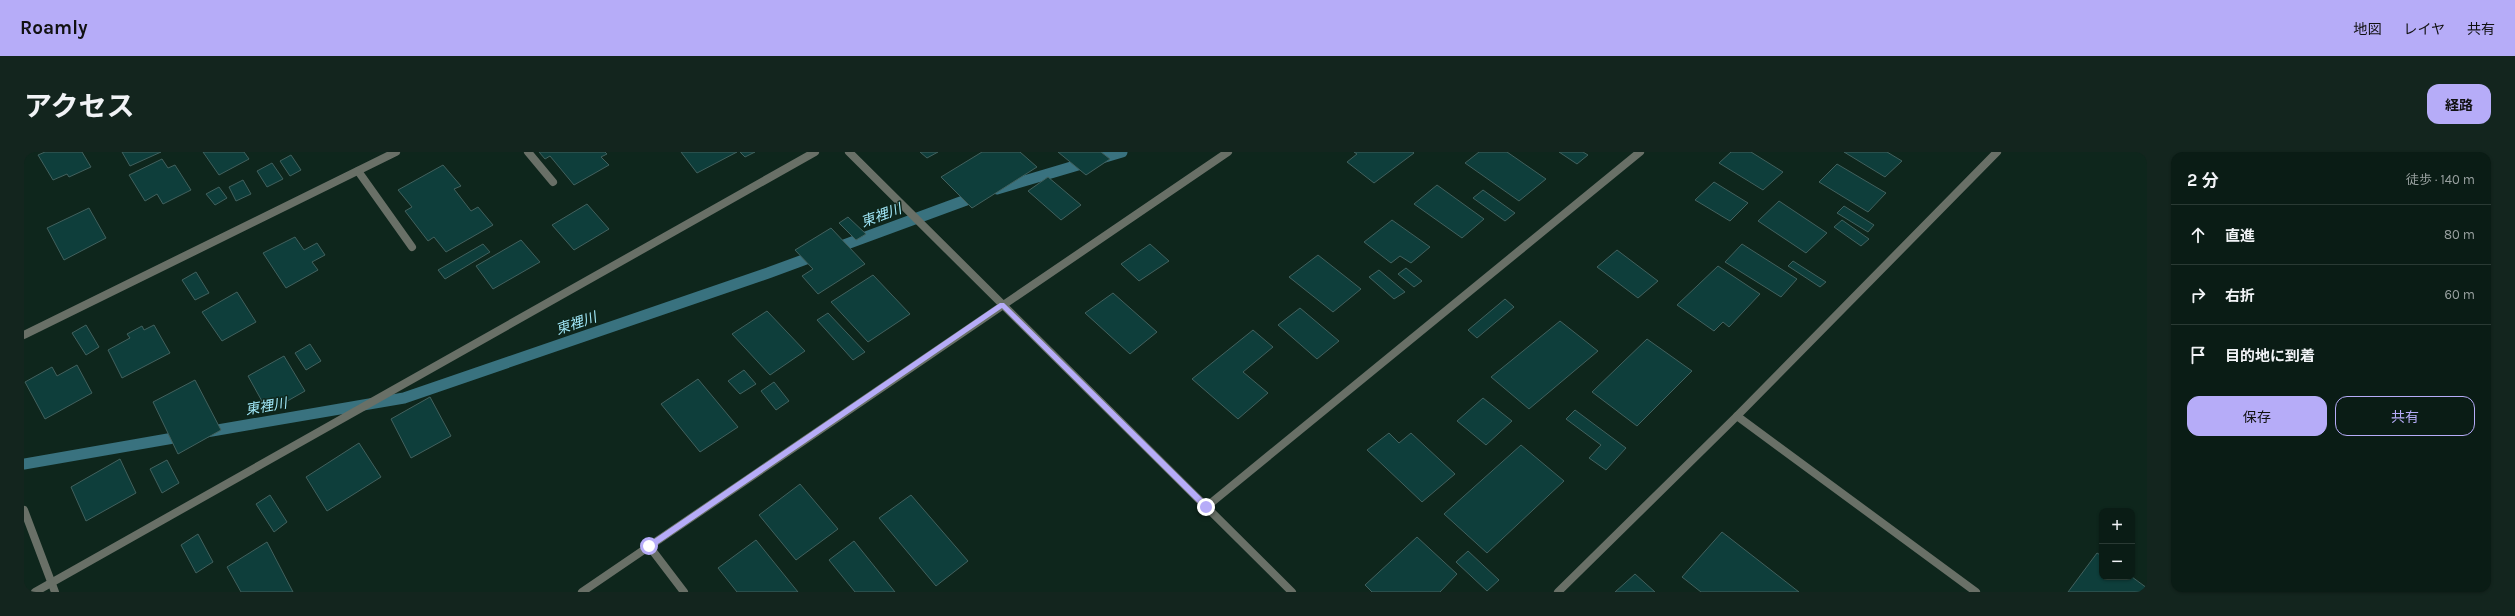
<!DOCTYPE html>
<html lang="ja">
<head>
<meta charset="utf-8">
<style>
	:root { --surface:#0a1c15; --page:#13251e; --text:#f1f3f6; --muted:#99a1a0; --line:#2a3a34; --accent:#b6acf8 }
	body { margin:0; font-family:Karla,"Noto Sans JP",sans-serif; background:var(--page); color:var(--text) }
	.controls { position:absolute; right:12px; bottom:12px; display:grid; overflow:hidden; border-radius:8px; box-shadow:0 1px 3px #0004 }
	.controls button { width:36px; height:36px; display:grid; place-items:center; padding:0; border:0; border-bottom:1px solid var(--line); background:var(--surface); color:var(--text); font:20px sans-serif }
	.stop { position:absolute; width:12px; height:12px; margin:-9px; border:3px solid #b6acf8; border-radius:50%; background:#fff }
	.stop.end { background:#b6acf8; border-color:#fff; box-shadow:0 1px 4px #0008 }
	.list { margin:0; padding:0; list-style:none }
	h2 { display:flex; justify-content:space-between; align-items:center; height:52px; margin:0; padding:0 16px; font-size:17px }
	h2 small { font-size:13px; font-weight:400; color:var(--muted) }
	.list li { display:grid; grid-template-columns:26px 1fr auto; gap:12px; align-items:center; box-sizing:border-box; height:60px; padding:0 16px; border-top:1px solid var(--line) }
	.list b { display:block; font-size:15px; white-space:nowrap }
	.list em { font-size:13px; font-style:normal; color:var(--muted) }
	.actions { display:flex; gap:8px; padding:12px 16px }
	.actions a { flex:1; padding:9px 0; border:1px solid var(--accent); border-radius:12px; text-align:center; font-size:14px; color:var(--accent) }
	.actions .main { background:var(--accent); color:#111 }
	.icon { flex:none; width:22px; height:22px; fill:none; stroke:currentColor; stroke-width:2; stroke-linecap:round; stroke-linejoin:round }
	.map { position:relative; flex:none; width:2123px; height:440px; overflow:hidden; border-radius:12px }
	header { display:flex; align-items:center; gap:24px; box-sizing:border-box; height:56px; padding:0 20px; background:var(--accent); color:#111 }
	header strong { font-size:19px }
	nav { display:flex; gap:22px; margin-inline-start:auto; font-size:14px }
	.intro { display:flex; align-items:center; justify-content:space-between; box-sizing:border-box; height:96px; padding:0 24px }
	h1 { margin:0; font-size:28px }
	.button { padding:10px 18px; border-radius:12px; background:var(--accent); color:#111; font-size:14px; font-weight:700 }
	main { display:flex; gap:24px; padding:0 24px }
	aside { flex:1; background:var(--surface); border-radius:12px; box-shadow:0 1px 3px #0004 }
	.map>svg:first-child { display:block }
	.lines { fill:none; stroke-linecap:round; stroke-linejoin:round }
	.stream { stroke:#39727f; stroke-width:11 }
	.building { fill:#0e3e3b; stroke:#42615e }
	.lane { stroke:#697067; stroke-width:8 }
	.street { stroke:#697067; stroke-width:8 }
	.route { fill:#b6acf8 }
	.labels { text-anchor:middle; stroke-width:3; stroke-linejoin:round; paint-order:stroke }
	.water-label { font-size:14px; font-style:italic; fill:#a1e8f9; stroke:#0e261c }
</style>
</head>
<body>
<header>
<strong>Roamly</strong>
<nav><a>地図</a><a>レイヤ</a><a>共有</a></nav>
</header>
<div class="intro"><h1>アクセス</h1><a class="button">経路</a></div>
<main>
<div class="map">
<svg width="2123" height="440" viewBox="0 0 2123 440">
	<rect width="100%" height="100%" fill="#0e261c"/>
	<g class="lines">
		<g class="stream">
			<polyline points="973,37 1098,0"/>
			<polyline points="182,280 380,246 744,121 953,44"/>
			<polyline points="0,312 161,284"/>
		</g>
	</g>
	<g class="building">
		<polygon points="21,0 58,0 67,15 45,25 43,22 29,28 14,3"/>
		<polygon points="98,0 137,0 106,14"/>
		<polygon points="179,0 220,0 225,7 195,23"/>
		<polygon points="515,0 581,0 583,2 577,5 585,13 550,33 526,4 521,7"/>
		<polygon points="657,0 713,0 673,21"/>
		<polygon points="716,0 731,0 721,5"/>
		<polygon points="896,0 914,0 903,6"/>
		<polygon points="958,0 996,0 1013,15 948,56 917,25"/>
		<polygon points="1034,0 1077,0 1086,7 1062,23"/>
		<polygon points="1330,0 1389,0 1390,1 1350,31 1323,10 1333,2"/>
		<polygon points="1455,0 1483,0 1522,27 1495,49 1441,11"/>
		<polygon points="1535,0 1559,0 1564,3 1553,12"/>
		<polygon points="1707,0 1727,0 1759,20 1739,38 1695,11"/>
		<polygon points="1820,0 1863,0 1878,9 1861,25"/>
		<polygon points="267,3 277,18 266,24 256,9"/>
		<polygon points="138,7 144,16 151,13 167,38 139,52 133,42 121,49 105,23"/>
		<polygon points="248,11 259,27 243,35 233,19"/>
		<polygon points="1813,12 1862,41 1844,60 1795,30"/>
		<polygon points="419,13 437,34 430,37 447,59 454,55 469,73 422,100 410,85 404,89 381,59 388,55 374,38"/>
		<polygon points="1024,25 1057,53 1037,68 1004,39"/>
		<polygon points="219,28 227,42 212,49 205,35"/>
		<polygon points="1690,30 1724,51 1706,69 1671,48"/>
		<polygon points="1413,33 1460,67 1438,86 1390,52"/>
		<polygon points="195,35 203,46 191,53 182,42"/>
		<polygon points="1459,38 1491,61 1481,69 1449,46"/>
		<polygon points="1755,49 1803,81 1782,101 1734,69"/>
		<polygon points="563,52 585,77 550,98 528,73"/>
		<polygon points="1820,54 1850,73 1844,80 1813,61"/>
		<polygon points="65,56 82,86 40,108 23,76"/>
		<polygon points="824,65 842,82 832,88 815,71"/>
		<polygon points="1368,68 1406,95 1387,111 1376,104 1367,111 1340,90"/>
		<polygon points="1818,68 1845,87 1837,94 1810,75"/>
		<polygon points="807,76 841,112 794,142 778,124 789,117 771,98"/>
		<polygon points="271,85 280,98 293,91 301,103 288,110 294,118 262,136 239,101"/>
		<polygon points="497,88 516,110 469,137 452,114"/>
		<polygon points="459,92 466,100 421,127 414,118"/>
		<polygon points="1126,92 1145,109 1115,129 1097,112"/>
		<polygon points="1718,92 1773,127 1757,145 1701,110"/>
		<polygon points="1593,98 1634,129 1614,146 1573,115"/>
		<polygon points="1294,103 1337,137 1309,160 1265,125"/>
		<polygon points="1769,109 1802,130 1796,135 1764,114"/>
		<polygon points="1694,114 1736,142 1705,175 1699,170 1690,179 1653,153"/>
		<polygon points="1382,116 1398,129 1390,135 1374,122"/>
		<polygon points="1355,118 1381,140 1370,147 1345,125"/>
		<polygon points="172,120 185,141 171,148 158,128"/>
		<polygon points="849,123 886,162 844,190 807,150"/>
		<polygon points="213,140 232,170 198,189 178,160"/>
		<polygon points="1089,141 1133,180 1106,202 1061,161"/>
		<polygon points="1481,147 1490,155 1453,186 1444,178"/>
		<polygon points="1276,156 1315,189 1293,207 1254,173"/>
		<polygon points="743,159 781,199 746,223 708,182"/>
		<polygon points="804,161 841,200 829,208 793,168"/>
		<polygon points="1536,169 1574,199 1505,257 1467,225"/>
		<polygon points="62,173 75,195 62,203 48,181"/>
		<polygon points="130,173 146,201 98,226 84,198 106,186 103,182 118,174 120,178"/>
		<polygon points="1229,178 1249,195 1219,220 1244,241 1214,267 1168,227"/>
		<polygon points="1623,187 1668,219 1613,274 1568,240"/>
		<polygon points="286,192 297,209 282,218 271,201"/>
		<polygon points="260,204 281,239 244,260 224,224"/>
		<polygon points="53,213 68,241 21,267 1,230 28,215 33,224"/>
		<polygon points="720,218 732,232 716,242 704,229"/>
		<polygon points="674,227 714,275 676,300 637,252"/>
		<polygon points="171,228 197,278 154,302 129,250"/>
		<polygon points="750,230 765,249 752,258 737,239"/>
		<polygon points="406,245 427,284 387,306 367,267"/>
		<polygon points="1459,246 1488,269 1462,293 1433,269"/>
		<polygon points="1551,258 1602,296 1582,318 1565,306 1577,293 1542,267"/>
		<polygon points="1365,281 1375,291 1387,281 1431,322 1398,350 1343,298"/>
		<polygon points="335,291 357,325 303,359 282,325"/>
		<polygon points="1497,293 1540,329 1463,401 1420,362"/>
		<polygon points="96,307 112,341 62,369 47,335"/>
		<polygon points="143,308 155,331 138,341 126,317"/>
		<polygon points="776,332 814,377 772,408 735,363"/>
		<polygon points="246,343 263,370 250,380 232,352"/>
		<polygon points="887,343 944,409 912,434 855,366"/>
		<polygon points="1698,380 1775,440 1677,440 1658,425"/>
		<polygon points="174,382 189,410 172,421 157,393"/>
		<polygon points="1393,385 1433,422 1416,440 1348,440 1341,433"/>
		<polygon points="732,388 774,440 713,440 694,416"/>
		<polygon points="830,389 871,440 831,440 805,408"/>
		<polygon points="243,390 269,440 217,440 203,415"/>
		<polygon points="1444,399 1475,428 1463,439 1432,410"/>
		<polygon points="2073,401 2078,404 2078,425 2108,425 2123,436 2123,440 2044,440"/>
		<polygon points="1611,422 1631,440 1591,440"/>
	</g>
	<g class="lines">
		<g class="lane">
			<polyline points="504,0 529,30"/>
			<polyline points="334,19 388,95"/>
			<polyline points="625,394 660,440"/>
		</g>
		<g class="street">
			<polyline points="825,0 1268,440"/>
			<polyline points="0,183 372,0"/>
			<polyline points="1713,264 1952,440"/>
			<polyline points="1182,355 1616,0"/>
			<polyline points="0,358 31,440"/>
			<polyline points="11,440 791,0"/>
			<polyline points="558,440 1204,0"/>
			<polyline points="1534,440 1713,264 1973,0"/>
		</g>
	</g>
	<polygon class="route" points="976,151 980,151 1185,353 1185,357 1180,357 978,156 628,396 623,396 623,392"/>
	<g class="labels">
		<g class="water-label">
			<text transform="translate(857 63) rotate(-20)" y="5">東裡川</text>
			<text transform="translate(552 171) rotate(-19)" y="5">東裡川</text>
			<text transform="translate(242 254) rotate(-10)" y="5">東裡川</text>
		</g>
	</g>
</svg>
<div class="controls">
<button>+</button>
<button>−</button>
</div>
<div class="stop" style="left:625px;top:394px"></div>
<div class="stop end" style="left:1182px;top:355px"></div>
</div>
<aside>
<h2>2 分<small>徒歩 · 140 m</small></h2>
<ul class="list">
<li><svg class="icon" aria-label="ahead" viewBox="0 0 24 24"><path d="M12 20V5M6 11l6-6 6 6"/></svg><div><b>直進</b></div><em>80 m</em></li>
<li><svg class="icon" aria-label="right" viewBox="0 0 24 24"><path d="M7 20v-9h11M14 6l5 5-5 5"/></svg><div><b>右折</b></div><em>60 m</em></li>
<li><svg class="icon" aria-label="arrive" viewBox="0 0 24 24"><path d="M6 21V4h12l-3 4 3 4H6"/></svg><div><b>目的地に到着</b></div></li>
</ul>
<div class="actions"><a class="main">保存</a><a>共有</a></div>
</aside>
</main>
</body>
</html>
